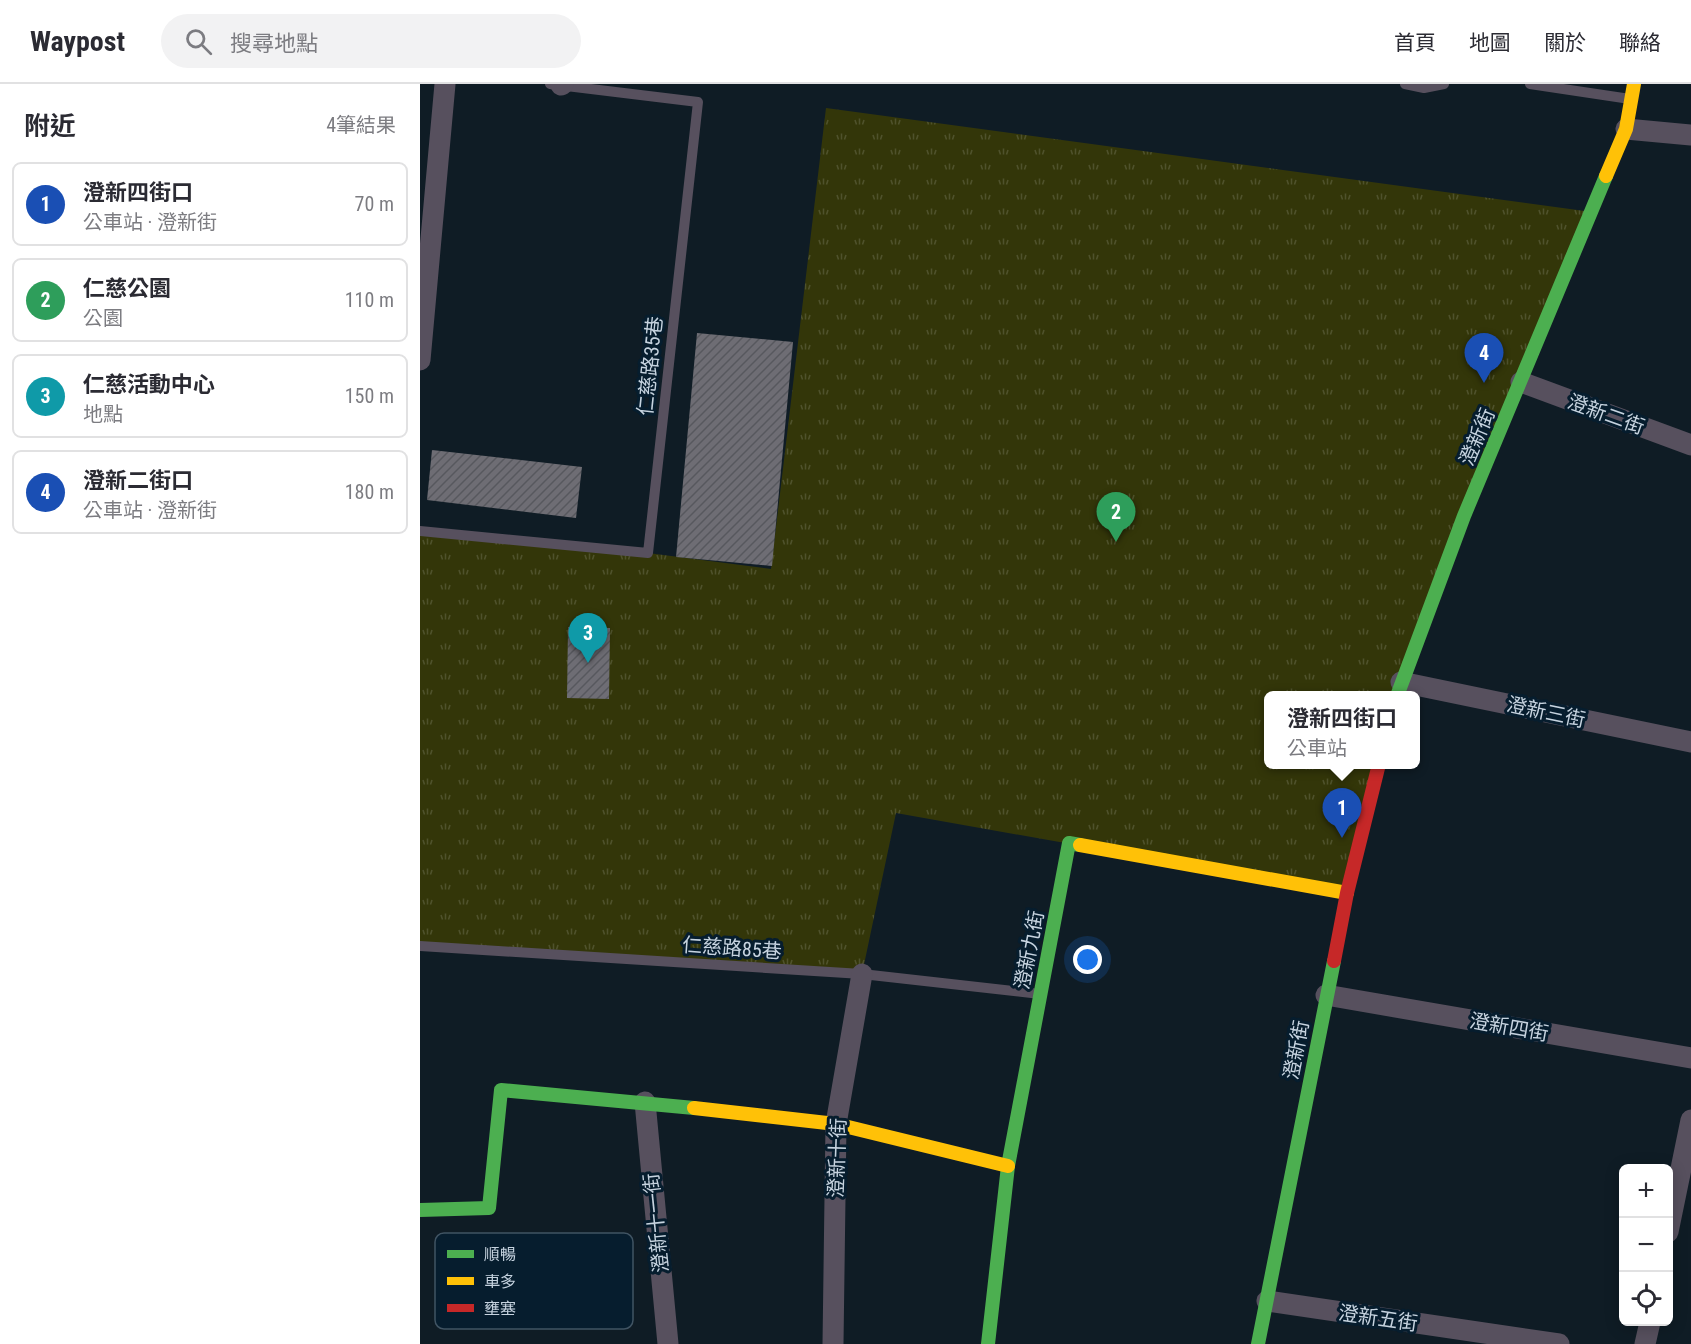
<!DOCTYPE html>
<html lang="zh-TW">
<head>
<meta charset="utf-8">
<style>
	:root { --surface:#fff; --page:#f2f2f3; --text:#2b2b33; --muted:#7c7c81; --line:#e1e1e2; --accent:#0b8043 }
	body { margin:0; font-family:"Roboto Condensed","Noto Sans TC",sans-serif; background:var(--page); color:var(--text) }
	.controls { position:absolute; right:18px; bottom:18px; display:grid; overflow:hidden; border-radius:9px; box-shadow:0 3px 15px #0003 }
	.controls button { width:54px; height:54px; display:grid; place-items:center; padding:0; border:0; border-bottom:2px solid var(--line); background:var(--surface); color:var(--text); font:30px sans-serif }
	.you { position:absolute; left:668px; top:876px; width:21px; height:21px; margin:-15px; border:4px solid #fff; border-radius:50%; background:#1a73e8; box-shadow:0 0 0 9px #1a73e833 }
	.badge { display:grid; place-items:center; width:39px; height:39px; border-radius:50%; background:var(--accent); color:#fff; font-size:20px; font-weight:700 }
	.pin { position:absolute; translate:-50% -50px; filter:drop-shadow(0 2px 3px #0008) }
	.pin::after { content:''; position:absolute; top:32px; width:21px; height:18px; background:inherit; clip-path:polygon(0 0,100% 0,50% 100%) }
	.popup { position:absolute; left:844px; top:607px; width:156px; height:78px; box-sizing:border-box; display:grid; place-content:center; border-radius:9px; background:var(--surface); filter:drop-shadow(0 2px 4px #0005); font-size:20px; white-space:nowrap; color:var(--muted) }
	.popup b { font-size:22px; color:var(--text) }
	.popup::after { content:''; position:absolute; left:50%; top:100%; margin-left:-12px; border:12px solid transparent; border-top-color:var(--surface) }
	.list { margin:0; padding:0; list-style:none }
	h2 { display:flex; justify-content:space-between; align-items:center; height:78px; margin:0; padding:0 24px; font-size:26px }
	h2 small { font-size:20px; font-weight:400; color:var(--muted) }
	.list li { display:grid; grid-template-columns:39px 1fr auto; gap:18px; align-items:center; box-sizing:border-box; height:84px; margin:0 12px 12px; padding:0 12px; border:2px solid var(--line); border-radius:9px }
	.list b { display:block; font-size:22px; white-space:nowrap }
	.list p { margin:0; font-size:20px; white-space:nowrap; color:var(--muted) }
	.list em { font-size:20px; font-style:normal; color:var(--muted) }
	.icon { flex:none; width:33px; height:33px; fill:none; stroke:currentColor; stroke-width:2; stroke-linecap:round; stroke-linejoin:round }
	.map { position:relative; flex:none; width:1271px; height:1260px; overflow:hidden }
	header { display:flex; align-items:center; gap:36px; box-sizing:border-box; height:84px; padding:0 30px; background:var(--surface); border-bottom:2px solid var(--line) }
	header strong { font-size:28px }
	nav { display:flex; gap:33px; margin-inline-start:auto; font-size:21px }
	.search { width:420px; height:54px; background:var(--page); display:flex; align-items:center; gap:15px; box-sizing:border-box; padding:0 21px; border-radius:33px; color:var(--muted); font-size:22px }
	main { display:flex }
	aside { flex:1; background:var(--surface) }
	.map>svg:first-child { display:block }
	.park { fill:url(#park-tufts) }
	.building { fill:url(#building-hatch) }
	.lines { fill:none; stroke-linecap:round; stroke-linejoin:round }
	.lane { stroke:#57505e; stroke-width:10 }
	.street { stroke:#57505e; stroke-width:21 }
	.fast { stroke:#4caf50; stroke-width:14 }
	.slow { stroke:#ffc107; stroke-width:14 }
	.jam { stroke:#c62828; stroke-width:14 }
	.labels { text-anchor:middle; stroke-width:6; stroke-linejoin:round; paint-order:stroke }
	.street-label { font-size:20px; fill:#c6d3df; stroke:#061d2e }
	.key { fill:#061d2e; stroke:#405463; stroke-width:1.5 }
	.key-label { font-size:16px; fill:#c6d3df }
</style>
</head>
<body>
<header>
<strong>Waypost</strong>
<div class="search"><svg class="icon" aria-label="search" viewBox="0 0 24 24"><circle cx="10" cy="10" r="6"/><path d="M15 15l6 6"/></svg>搜尋地點</div>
<nav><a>首頁</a><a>地圖</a><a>關於</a><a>聯絡</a></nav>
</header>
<main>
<aside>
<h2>附近<small>4筆結果</small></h2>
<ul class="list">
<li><span class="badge" style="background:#1a4fb4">1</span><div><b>澄新四街口</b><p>公車站 · 澄新街</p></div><em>70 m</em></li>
<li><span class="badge" style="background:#2e9e5b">2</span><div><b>仁慈公園</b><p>公園</p></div><em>110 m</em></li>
<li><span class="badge" style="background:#0f9aa8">3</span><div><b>仁慈活動中心</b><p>地點</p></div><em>150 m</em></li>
<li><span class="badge" style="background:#1a4fb4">4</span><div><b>澄新二街口</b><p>公車站 · 澄新街</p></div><em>180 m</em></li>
</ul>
</aside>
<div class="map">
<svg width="1271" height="1260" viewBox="0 0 1271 1260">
	<defs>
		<pattern id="park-tufts" width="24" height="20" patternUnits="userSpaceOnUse" patternTransform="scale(1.5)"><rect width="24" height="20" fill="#333609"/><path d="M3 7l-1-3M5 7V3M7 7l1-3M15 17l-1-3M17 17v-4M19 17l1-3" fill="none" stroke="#4f522c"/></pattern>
		<pattern id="building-hatch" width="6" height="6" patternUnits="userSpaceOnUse" patternTransform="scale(1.5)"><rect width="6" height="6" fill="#6e6d74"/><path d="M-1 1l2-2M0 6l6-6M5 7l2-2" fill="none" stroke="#57585e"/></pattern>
	</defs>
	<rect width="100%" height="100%" fill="#0f1c25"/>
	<polygon class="park" points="406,24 1172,128 977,611 848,612 848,680 959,681 927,809 476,729 442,890 0,862 0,447 228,469 351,485"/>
	<g class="building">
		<polygon points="277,249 373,258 352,482 256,473"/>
		<polygon points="12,366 162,383 156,434 7,416"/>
		<polygon points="148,543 190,544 189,615 147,614"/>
	</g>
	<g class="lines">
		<g class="lane">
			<polyline points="985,0 1004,4 1024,0"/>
			<polyline points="1110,0 1210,15"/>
			<polyline points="0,447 228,469 278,18 130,0"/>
			<polyline points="0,862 442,890 620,910"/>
		</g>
		<g class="street">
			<polyline points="141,1 143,0"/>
			<polyline points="1206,45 1271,51"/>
			<polyline points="0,276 25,0"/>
			<polyline points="1101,298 1271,361"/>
			<polyline points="981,598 1271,658"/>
			<polyline points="906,911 1271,974"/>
			<polyline points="225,1018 248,1260"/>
			<polyline points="1248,1148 1271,1036"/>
			<polyline points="847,1217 1139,1260"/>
			<polyline points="413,1260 416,1040 442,890"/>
			<polyline points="1225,1260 1230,1238"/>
		</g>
		<g class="fast">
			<polyline points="977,612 1044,432 1186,92"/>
			<polyline points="0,1126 69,1124 81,1006 274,1024"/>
			<polyline points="568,1260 588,1082 649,759 660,761"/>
			<polyline points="838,1260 914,877"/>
		</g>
		<g class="slow">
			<polyline points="1186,92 1206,45 1214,0"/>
			<polyline points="660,761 927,809"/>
			<polyline points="274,1024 416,1040 588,1082"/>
		</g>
		<polyline class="jam" points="914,877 927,809 959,680"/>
	</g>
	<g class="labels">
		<g class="street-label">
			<text transform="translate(230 282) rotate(-84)" y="7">仁慈路35巷</text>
			<text transform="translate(1186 330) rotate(20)" y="7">澄新二街</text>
			<text transform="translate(1057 353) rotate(-67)" y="7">澄新街</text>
			<text transform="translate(1126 628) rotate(12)" y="7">澄新三街</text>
			<text transform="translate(312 864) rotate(4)" y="7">仁慈路85巷</text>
			<text transform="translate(609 866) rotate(-79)" y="7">澄新九街</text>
			<text transform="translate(1089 943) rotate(10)" y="7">澄新四街</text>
			<text transform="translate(876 966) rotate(-79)" y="7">澄新街</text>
			<text transform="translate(417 1074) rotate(-88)" y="7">澄新十街</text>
			<text transform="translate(236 1139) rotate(-96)" y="7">澄新十一街</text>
			<text transform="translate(958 1234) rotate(8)" y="7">澄新五街</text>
		</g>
	</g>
	<rect x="15" y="1149" width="198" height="96" rx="9" class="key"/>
	<rect x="27" y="1166" width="27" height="8" fill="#4caf50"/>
	<rect x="27" y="1193" width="27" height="8" fill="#ffc107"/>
	<rect x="27" y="1220" width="27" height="8" fill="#c62828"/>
	<g class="key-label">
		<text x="64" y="1176">順暢</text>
		<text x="64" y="1203">車多</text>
		<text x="64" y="1230">壅塞</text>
	</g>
</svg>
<div class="controls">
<button>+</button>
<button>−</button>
<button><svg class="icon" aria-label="locate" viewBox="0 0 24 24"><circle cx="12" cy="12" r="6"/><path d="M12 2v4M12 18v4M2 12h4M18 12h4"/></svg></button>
</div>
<div class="you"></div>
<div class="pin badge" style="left:922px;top:754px;background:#1a4fb4">1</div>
<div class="popup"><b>澄新四街口</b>公車站</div>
<div class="pin badge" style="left:696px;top:458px;background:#2e9e5b">2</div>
<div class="pin badge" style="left:168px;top:579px;background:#0f9aa8">3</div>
<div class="pin badge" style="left:1064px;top:299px;background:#1a4fb4">4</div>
</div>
</main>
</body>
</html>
